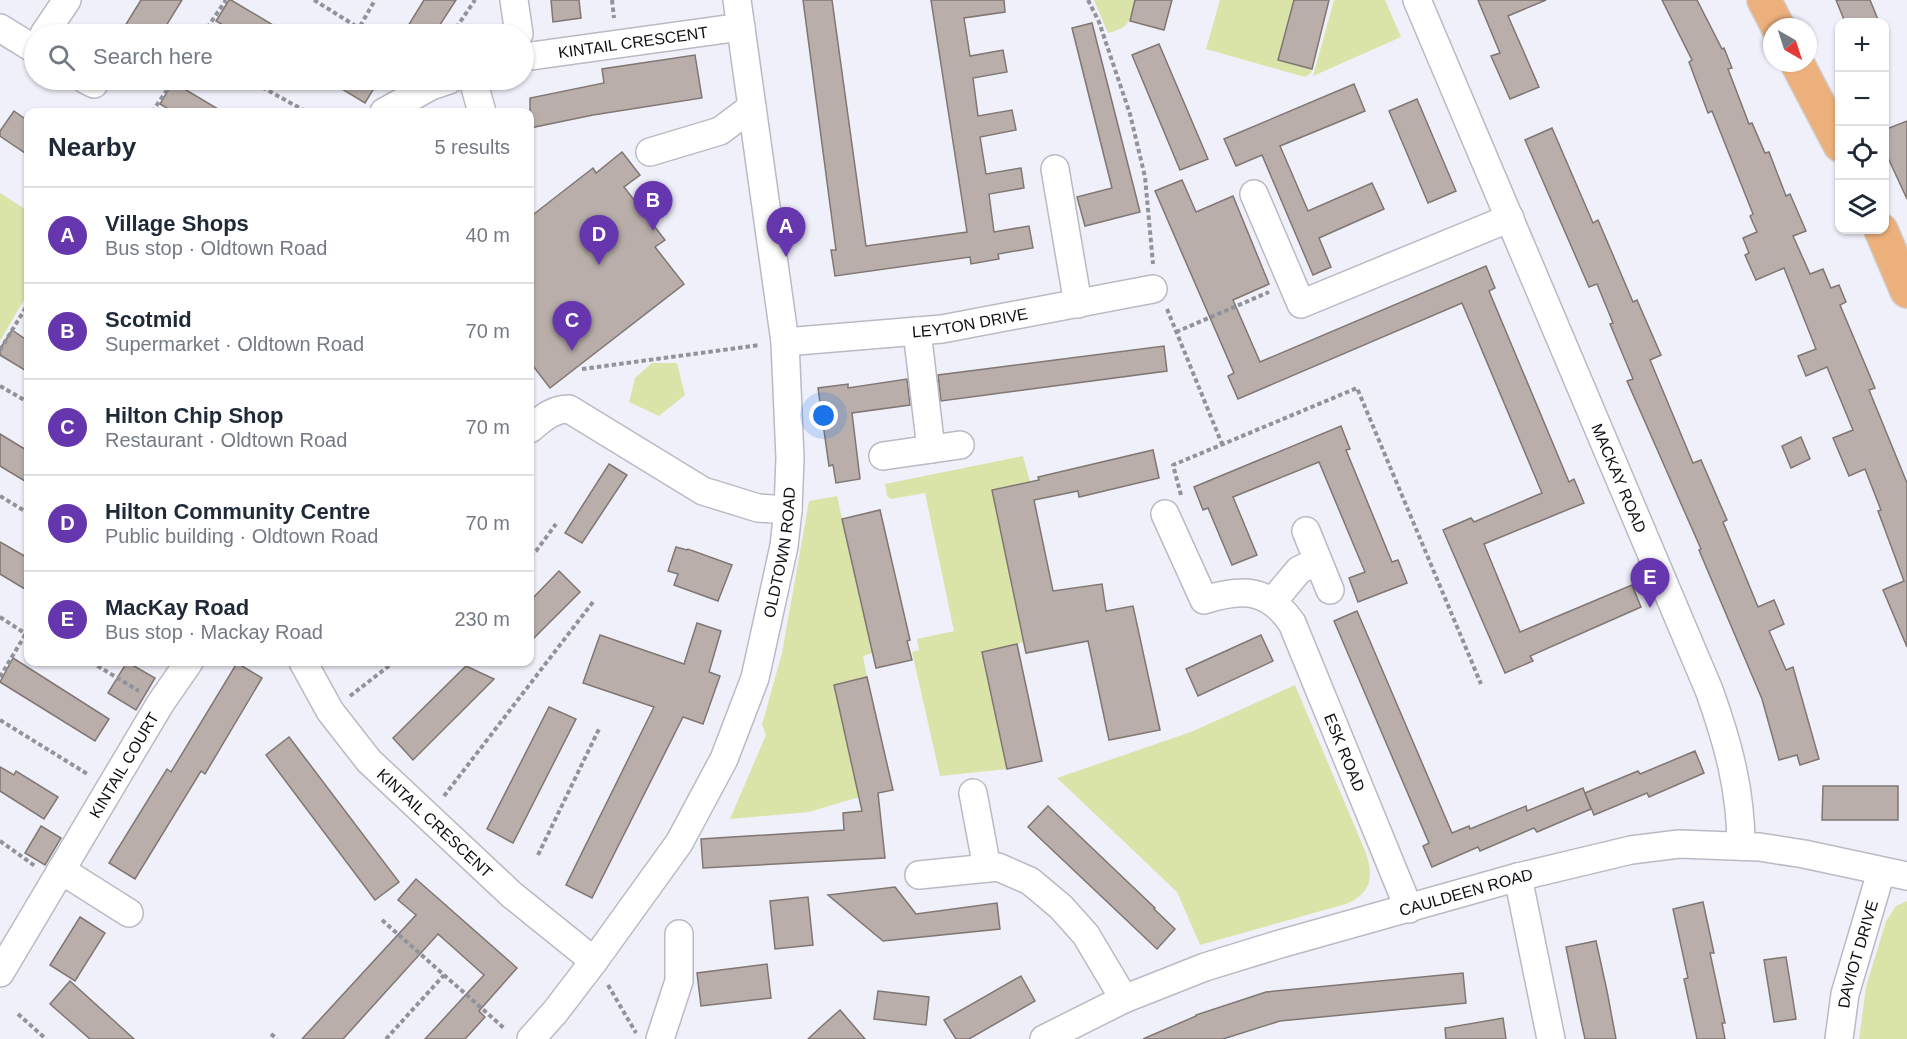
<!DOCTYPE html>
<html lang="en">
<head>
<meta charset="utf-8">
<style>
	:root { --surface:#fff; --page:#f2f2f3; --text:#1f2937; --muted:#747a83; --line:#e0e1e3; --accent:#6636ae }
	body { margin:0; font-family:Arial,sans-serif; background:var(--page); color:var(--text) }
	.controls { position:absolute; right:18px; top:18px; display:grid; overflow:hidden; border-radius:12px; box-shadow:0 2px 4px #0004 }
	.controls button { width:54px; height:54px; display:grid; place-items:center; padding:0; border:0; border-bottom:2px solid var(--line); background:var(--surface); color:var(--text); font:30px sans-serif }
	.compass { position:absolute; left:1763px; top:18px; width:54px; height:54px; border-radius:50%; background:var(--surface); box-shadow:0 2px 4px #0004; rotate:141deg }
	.you { position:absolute; left:824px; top:416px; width:21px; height:21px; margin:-15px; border:4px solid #fff; border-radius:50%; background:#1a73e8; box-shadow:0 0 0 9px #1a73e833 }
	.badge { display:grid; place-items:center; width:39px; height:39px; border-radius:50%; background:var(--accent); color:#fff; font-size:20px; font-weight:700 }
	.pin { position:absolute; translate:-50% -50px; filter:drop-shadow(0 2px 3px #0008) }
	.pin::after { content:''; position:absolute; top:32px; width:21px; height:18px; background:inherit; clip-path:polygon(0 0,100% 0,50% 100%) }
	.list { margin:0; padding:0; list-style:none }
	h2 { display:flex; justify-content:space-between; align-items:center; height:78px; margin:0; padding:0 24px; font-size:26px }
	h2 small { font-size:20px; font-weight:400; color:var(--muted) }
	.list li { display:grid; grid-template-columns:39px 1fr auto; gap:18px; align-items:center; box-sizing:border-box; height:96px; padding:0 24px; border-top:2px solid var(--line) }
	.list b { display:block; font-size:22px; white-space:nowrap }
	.list p { margin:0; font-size:20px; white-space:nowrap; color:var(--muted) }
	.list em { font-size:20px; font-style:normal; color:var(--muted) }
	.icon { flex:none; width:33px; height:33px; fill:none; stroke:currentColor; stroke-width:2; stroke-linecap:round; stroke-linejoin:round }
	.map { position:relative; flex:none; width:1907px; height:1039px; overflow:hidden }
	.search { position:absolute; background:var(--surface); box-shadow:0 2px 4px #0004; left:24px; top:24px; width:510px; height:66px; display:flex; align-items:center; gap:15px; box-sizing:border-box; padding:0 21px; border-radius:33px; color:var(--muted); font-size:22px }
	.panel { position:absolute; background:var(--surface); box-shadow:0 2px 4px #0004; left:24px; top:108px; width:510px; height:558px; border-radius:12px }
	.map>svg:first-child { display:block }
	.green { fill:#dae4a8 }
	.building { fill:#b9aeaa; stroke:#807672; stroke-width:1.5 }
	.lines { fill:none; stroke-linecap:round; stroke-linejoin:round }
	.minor-casing { stroke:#b9bac4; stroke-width:30 }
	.major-casing { stroke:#cfcfd0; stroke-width:36 }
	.path { stroke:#92929a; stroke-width:4; stroke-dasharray:4.5 3; stroke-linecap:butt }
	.minor { stroke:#fff; stroke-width:27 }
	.major { stroke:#ecb07c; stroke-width:33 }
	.labels { text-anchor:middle; stroke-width:6; stroke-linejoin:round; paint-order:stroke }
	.street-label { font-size:16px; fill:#101014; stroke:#fefefe }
</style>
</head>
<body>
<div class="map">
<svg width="1907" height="1039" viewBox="0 0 1907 1039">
	<rect width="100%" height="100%" fill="#eff0fa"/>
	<g class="green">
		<path d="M1094,0H1135C1129,22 1131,27 1108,33Z"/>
		<polygon points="1220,0 1294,0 1278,59 1312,69 1311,73 1305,77 1206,49"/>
		<polygon points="1334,0 1385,0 1401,37 1313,76"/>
		<polygon points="0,193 28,211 28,293 0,341"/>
		<polygon points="652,363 677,363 685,395 659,416 629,402 635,378"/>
		<polygon points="1023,456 1030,482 992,490 1017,611 1060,632 1017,644 1007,769 940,776 912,652 919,650 917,639 954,631 925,493 891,499 887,496 885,484"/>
		<polygon points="837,496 873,653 863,656 867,677 834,685 859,797 809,812 730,819 766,735 762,725 782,653 809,501"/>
		<path d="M1295,685L1366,853C1374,877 1371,894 1346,904L1200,945L1177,892L1057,778L1191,732Z"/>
		<polygon points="1907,901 1907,1039 1859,1039 1866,987 1886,921 1896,906"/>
	</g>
	<g class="building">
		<polygon points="141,0 182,0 161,34 120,34"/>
		<polygon points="229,0 231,0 288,34 238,34 216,21"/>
		<polygon points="424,0 456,0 434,34 422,34 408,26"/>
		<polygon points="551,0 579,0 581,18 553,22"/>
		<polygon points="803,0 832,0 866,246 967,232 931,0 1004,0 1005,12 964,18 970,56 1003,50 1007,72 973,78 978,116 1012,110 1016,130 980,137 986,174 1021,168 1024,188 989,194 994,232 1029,226 1033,248 998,254 999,259 971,264 970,257 835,276 831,250 836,250"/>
		<polygon points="1135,0 1172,0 1164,30 1130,21"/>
		<polygon points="1294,0 1329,0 1312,69 1278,60"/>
		<polygon points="1478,0 1546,0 1508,16 1539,87 1510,99 1491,56 1500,53"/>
		<polygon points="1662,0 1697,0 1722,49 1724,48 1732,68 1728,69 1749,124 1752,123 1765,153 1769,152 1786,196 1790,194 1806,231 1793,236 1810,274 1823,269 1831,288 1839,285 1846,302 1840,305 1875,388 1869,390 1907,483 1907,647 1883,590 1904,581 1878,511 1881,510 1865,469 1849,476 1833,438 1853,430 1827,367 1806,376 1798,356 1816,349 1784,268 1756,280 1745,255 1749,253 1743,238 1757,232 1750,216 1753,214 1712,111 1708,113 1689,62 1692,60"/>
		<polygon points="1836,0 1870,0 1879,22 1845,22"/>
		<polygon points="1092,23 1140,212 1085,226 1077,197 1112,188 1072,28"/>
		<polygon points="1159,44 1208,159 1180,170 1132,55"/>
		<polygon points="695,55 702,98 593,115 530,128 530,98 604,83 602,69"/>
		<polygon points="327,80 379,80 365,103"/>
		<polygon points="173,82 181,87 223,112 173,112 160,104"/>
		<polygon points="1354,84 1365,111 1280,146 1308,211 1372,183 1384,209 1319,238 1331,267 1313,275 1262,155 1236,166 1224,139"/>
		<polygon points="1417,99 1456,191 1428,203 1389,111"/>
		<polygon points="14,111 28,121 28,155 0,136 0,131"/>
		<polygon points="1907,121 1907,199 1884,149 1884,130"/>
		<polygon points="1552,128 1593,223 1598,220 1633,302 1637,300 1661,355 1650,360 1693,463 1701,460 1727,520 1723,522 1758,607 1774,600 1784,624 1769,631 1786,670 1793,667 1819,759 1800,765 1797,755 1779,760 1762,699 1699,550 1701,549 1627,381 1633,379 1610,324 1613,323 1597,284 1589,287 1525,140"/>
		<polygon points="622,152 640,175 624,187 665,240 655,247 684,284 550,388 530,362 530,217 593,168 596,173"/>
		<polygon points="1182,180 1196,212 1233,196 1269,284 1233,300 1260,362 1486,266 1495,288 1489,291 1569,482 1574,479 1584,503 1484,544 1520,632 1632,585 1641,607 1530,656 1533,661 1505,673 1443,530 1471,518 1474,522 1542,493 1462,303 1238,399 1228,376 1234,373 1155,191"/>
		<polygon points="12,330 28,341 28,372 0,355 0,349"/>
		<polygon points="1164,346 1167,371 941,401 938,375"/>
		<polygon points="907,379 910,405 852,413 860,479 836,483 833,465 829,466 818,388 848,384 848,388"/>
		<polygon points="1341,426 1350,449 1346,450 1392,562 1398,560 1407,583 1358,602 1349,578 1365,572 1319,462 1233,497 1257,555 1232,565 1208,508 1203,510 1194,487"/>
		<polygon points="0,434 28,451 28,483 0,466"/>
		<polygon points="1801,437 1810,459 1791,468 1782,446"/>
		<polygon points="1153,450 1159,478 1079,497 1078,491 1034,500 1053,591 1102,584 1106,611 1133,606 1160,730 1109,740 1088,641 1026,653 992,490 1039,480 1038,477"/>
		<polygon points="609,464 627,475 582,543 565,533"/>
		<polygon points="880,510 910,640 907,641 912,660 876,668 842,519"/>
		<polygon points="0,542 28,558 28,591 0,574"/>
		<polygon points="676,547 687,550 688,549 732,565 718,601 674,585 678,574 668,571"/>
		<polygon points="559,571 580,592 530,642 530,601"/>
		<polygon points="1357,611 1452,833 1469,826 1470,829 1526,806 1527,811 1583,788 1591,809 1537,832 1534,828 1480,851 1478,847 1432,867 1423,846 1429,843 1334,621"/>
		<polygon points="697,623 721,631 709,672 720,676 703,724 683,717 592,898 566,885 654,707 583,683 600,635 684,664"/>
		<polygon points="1261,635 1273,661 1198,696 1186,669"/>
		<polygon points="1017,644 1042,761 1007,769 982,652"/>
		<polygon points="13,658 109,719 95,741 0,682"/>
		<polygon points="127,662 155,678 136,710 108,693"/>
		<polygon points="237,663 262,678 205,774 201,771 135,879 109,863 167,769 171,772"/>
		<polygon points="466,666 494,679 413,760 393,738"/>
		<polygon points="867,677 893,790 878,793 885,858 703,868 701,839 844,830 843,813 862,811 834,685"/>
		<polygon points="549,707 576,719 513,843 487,829"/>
		<polygon points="289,737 399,882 375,900 266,755"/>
		<polygon points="1695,751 1704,773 1649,797 1647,793 1594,815 1585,793 1638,771 1640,774"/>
		<polygon points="0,767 14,775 16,771 58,797 44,819 0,791"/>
		<polygon points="1823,786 1898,786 1898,820 1822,820"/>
		<polygon points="1048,806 1155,908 1154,909 1175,929 1157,949 1028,827"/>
		<polygon points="41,826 61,838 45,865 25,853"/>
		<polygon points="416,879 517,968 479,1011 485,1017 465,1039 425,1039 484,975 438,934 343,1039 302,1039 416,915 398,900"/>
		<polygon points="895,887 916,914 997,903 1000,929 883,941 828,895"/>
		<polygon points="808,897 813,945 775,949 770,901"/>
		<polygon points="1703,902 1714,953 1710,953 1725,1023 1722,1023 1725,1039 1697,1039 1684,979 1688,978 1673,909"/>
		<polygon points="80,917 105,933 75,981 50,965"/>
		<polygon points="1596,941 1607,991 1616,1039 1585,1039 1581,1021 1566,947"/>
		<polygon points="1786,957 1796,1019 1774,1022 1764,960"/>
		<polygon points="767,964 771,998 701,1006 697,973"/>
		<polygon points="1463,973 1466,1003 1280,1021 1223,1039 1143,1039 1196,1016 1196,1015 1266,992"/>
		<polygon points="1021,976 1035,1001 969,1039 956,1039 944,1020"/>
		<polygon points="70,981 112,1019 134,1039 90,1039 50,1004"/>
		<polygon points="878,991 929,997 926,1025 874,1019"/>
		<polygon points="840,1010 865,1039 808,1039 823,1025"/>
		<polygon points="1503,1018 1506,1039 1446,1039 1445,1028"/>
	</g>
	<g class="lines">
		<g class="minor-casing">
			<g id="minor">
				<polyline points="514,0 519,34"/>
				<path id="s1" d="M1417,0L1709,690C1728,743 1741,790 1741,846"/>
				<polyline points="0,28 34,49"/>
				<polyline points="44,34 67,0"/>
				<path id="s2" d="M524,57L741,27"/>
				<polyline points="86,80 94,84"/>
				<polyline points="473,80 482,112"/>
				<polyline points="384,112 431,86 449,80"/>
				<polyline points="650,152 720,131 752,107"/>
				<polyline points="1055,169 1078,304"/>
				<polyline points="1254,194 1301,304 1510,218"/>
				<polyline points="917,331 931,449"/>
				<path id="s3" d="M785,342L942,329L1153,289"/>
				<path d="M530,429C542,419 552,409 569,409L703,491L758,508L788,510"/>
				<polyline points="883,456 960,445"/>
				<path id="s4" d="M1165,514L1204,600C1242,588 1268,588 1292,623L1409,909"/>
				<polyline points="1306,531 1330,590"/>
				<polyline points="1273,601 1299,570 1318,561"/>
				<path id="s5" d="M303,662L330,711L369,761L512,895L594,961"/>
				<polyline points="973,793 987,868"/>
				<polyline points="61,870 129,913"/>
				<polyline points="919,875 998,867 1030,881 1061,907 1086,935 1124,999"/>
				<polyline points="1518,877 1551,1039"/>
				<path id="s6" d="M0,973L160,704L189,662"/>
				<path id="s7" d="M531,1039L555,1012L594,961L679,843L724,759L755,678L784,546L788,510L790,458L785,342L737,0"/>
				<polyline points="660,1039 679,981 679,934"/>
				<path id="s8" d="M1044,1039L1124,999L1205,967L1280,944L1518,877L1631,850L1679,844L1759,847L1804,854L1907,876"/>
				<path id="s9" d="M1839,1039L1845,994L1881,872"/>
			</g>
		</g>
		<g class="major-casing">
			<g id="major">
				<polyline points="1764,0 1778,27"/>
				<polyline points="1797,63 1840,145"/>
				<polyline points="1881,230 1907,291"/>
			</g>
		</g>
		<g class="path">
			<polyline points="314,0 359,28"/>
			<polyline points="612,0 614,18"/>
			<polyline points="1088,0 1099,22 1130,114 1145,177 1153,264"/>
			<polyline points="203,34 226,0"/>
			<polyline points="370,34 359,28 375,0"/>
			<polyline points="452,34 475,0"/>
			<polyline points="249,80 307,112"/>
			<polyline points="152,112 174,80"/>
			<polyline points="1167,309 1222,444"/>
			<polyline points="1176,332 1269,292"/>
			<polyline points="0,350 28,304"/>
			<polyline points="582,369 760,345"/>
			<polyline points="0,386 28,402"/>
			<polyline points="1181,495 1173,465 1357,388 1481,684"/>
			<polyline points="0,496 28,513"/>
			<polyline points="530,556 536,551 556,524"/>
			<polyline points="0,617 26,634"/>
			<polyline points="91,662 139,691"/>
			<polyline points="0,677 28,630"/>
			<polyline points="350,696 394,662"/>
			<polyline points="0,720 89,775"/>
			<polyline points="444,796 593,602"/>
			<polyline points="0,841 35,866"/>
			<polyline points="538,855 600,727"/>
			<polyline points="382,920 504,1028"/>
			<polyline points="608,985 636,1033"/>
			<polyline points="18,1014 46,1039"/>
			<polyline points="271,1034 277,1039"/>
			<polyline points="386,1039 444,975"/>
		</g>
		<use href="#minor" class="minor"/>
		<use href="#major" class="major"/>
	</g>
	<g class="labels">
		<g class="street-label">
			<text dy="6" stroke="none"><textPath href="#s2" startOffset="110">KINTAIL CRESCENT</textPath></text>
			<text dy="6" stroke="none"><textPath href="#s3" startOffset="186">LEYTON DRIVE</textPath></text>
			<text dy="6" stroke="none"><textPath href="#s1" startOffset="519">MACKAY ROAD</textPath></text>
			<text dy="6" stroke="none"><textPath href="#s7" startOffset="556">OLDTOWN ROAD</textPath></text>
			<text dy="6" stroke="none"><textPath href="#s4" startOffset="334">ESK ROAD</textPath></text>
			<text dy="6" stroke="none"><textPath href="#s6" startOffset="242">KINTAIL COURT</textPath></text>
			<text dy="6" stroke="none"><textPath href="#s5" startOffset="210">KINTAIL CRESCENT</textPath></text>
			<text dy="6" stroke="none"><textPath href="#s8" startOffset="448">CAULDEEN ROAD</textPath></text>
			<text dy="6" stroke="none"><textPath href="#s9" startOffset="87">DAVIOT DRIVE</textPath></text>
		</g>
	</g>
</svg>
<div class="controls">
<button>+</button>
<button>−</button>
<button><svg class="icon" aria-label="locate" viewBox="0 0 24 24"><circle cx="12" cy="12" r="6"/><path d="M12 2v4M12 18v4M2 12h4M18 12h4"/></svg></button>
<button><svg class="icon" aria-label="layers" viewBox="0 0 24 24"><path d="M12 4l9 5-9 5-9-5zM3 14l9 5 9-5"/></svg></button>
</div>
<svg class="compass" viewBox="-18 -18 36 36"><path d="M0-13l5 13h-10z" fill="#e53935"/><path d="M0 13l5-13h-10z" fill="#747a83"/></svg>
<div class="you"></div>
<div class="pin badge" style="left:786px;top:257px">A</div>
<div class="pin badge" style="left:653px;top:231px">B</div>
<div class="pin badge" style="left:572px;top:351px">C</div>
<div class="pin badge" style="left:599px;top:265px">D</div>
<div class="pin badge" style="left:1650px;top:608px">E</div>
<div class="search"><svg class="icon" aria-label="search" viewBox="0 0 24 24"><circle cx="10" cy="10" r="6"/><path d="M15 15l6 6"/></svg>Search here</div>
<section class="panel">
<h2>Nearby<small>5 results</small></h2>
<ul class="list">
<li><span class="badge">A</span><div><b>Village Shops</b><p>Bus stop · Oldtown Road</p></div><em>40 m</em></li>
<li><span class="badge">B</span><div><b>Scotmid</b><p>Supermarket · Oldtown Road</p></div><em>70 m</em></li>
<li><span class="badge">C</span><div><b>Hilton Chip Shop</b><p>Restaurant · Oldtown Road</p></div><em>70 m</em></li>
<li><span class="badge">D</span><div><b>Hilton Community Centre</b><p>Public building · Oldtown Road</p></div><em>70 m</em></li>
<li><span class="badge">E</span><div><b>MacKay Road</b><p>Bus stop · Mackay Road</p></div><em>230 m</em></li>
</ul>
</section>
</div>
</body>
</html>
